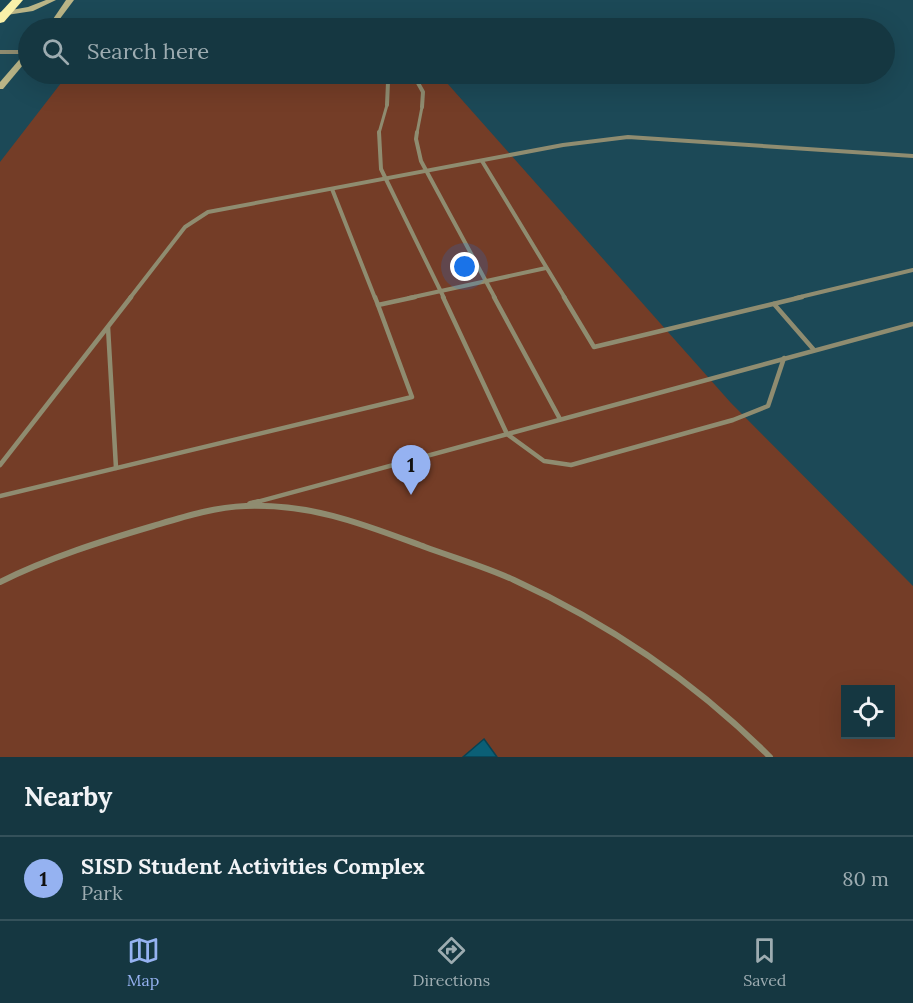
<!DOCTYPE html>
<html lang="en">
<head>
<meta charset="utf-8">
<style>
	:root { --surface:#153741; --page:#22424c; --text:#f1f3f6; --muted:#9dacb1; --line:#34515a; --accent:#95b2f1 }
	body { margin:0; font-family:Lora,serif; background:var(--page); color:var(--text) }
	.controls { position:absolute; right:18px; bottom:18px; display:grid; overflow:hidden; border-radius:0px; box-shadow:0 6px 24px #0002 }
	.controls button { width:54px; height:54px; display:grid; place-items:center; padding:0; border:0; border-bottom:2px solid var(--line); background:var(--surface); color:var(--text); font:30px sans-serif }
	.you { position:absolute; left:465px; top:267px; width:21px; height:21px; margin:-15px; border:4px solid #fff; border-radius:50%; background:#1a73e8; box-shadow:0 0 0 9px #1a73e833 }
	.badge { display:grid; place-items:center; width:39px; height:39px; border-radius:50%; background:var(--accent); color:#111; font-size:20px; font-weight:700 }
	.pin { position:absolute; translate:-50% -50px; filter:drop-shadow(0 2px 3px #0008) }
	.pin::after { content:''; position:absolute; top:32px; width:21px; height:18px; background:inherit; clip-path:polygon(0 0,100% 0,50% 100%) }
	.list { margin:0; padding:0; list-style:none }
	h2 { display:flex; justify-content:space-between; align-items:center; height:78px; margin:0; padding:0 24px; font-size:26px }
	h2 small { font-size:20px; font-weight:400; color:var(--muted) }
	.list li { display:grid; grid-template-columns:39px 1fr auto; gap:18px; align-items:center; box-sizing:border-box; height:84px; padding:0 24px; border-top:2px solid var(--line) }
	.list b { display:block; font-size:22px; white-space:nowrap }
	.list p { margin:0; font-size:20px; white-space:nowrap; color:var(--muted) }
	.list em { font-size:20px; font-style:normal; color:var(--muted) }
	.icon { flex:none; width:33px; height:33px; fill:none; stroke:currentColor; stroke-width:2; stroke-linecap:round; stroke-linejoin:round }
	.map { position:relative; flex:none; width:913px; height:757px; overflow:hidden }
	.search { position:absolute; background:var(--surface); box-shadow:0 6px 24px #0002; left:18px; right:18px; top:18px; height:66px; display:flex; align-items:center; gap:15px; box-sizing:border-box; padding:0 21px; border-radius:33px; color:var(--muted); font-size:22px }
	.sheet { height:162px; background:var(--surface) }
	nav { display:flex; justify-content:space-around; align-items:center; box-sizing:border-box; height:84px; border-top:2px solid var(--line); background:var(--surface); font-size:16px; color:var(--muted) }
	nav a { display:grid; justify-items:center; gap:3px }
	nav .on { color:var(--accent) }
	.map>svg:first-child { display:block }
	.green { fill:#743d27; fill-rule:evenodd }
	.building { fill:#0b5f76; stroke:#084253; stroke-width:1.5 }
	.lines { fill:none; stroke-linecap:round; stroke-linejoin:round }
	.service-far3 { stroke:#8f8c70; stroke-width:3 }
	.service-far2 { stroke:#8f8c70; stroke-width:4 }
	.service-far1 { stroke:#8f8c70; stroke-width:4.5 }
	.service { stroke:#8f8c70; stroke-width:6 }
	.minor { stroke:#8f8c70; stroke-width:4 }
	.tertiary { fill:#8f8c70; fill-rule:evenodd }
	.secondary { fill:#bab587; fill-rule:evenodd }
	.motorway { fill:#f9f0a9; fill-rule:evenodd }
</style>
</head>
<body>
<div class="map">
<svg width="913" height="757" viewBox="0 0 913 757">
	<rect width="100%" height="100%" fill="#1c4957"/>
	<path class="green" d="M68,74H439L731,403L913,586V757H0V162ZM846,690H890V734H846Z"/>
	<polygon class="building" points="484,739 497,757 463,757"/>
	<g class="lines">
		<g class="service-far3">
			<polyline points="379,133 387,105"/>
			<polyline points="417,133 422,107"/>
		</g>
		<g class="service-far2">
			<polyline points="379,132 381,169 444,298"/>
			<polyline points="417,132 416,139 421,161 495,298"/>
			<polyline points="482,161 565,298"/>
			<polyline points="332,189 375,298"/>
			<polyline points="130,298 185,227 208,212 563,145 628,137 913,156"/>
			<polyline points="409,298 546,268"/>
			<polyline points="796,298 913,270"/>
		</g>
		<g class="service-far1">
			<polyline points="375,297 378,305 415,297"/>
			<polyline points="443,297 507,434 544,461 571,465 733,420 768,406 784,358"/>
			<polyline points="494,297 560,419"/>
			<polyline points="564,297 594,347 802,297"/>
			<polyline points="774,304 814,350"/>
			<polyline points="108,327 116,468"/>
			<polyline points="0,465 131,297"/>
			<polyline points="0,496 412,397 378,305"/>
			<polyline points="253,503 913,324"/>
		</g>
		<g class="service">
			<polyline points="250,504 259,502"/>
			<path d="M0,582C48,558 102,541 153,526C183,517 214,507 246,506C314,504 363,524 425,547C455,558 486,567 514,580C610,624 696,683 770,757"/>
		</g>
		<g class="minor">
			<polyline points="260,74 388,82 413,74"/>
			<polyline points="413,74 423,92 422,107"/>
			<polyline points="387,105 388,82"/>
		</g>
		<rect class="tertiary" x="0" y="50" width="28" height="4"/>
		<g class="secondary">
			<polygon points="46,0 56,0 33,11 0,16 0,12 28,7"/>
			<polygon points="66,0 74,0 53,28 47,28"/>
			<polygon points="25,53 28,53 28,59 3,89 0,89 0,82"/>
		</g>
		<polygon class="motorway" points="12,0 23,0 4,22 0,23 0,13"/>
	</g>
</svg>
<div class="controls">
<button><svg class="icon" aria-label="locate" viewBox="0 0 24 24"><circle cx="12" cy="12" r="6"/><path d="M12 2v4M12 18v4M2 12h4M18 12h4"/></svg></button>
</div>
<div class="you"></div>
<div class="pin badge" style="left:411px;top:495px">1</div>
<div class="search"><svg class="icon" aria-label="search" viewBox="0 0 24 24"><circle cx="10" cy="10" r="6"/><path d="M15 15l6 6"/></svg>Search here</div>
</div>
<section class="sheet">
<h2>Nearby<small></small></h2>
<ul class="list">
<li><span class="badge">1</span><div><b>SISD Student Activities Complex</b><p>Park</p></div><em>80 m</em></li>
</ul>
</section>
<nav>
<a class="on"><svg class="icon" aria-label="map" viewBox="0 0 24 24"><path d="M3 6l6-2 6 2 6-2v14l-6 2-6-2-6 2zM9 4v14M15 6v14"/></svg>Map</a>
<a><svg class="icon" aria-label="directions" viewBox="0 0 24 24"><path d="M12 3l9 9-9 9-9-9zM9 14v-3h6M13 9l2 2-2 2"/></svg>Directions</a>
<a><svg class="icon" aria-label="saved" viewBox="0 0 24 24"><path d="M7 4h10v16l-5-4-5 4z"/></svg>Saved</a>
</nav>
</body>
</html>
